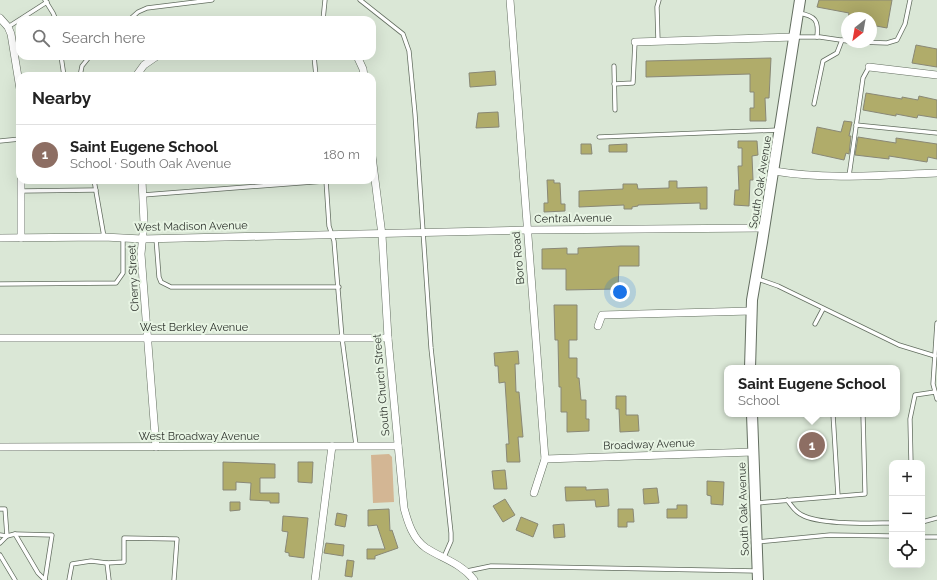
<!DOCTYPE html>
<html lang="en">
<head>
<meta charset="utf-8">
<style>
	:root { --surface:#fff; --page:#f6f6f6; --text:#222; --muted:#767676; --line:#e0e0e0; --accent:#b45309 }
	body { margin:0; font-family:Raleway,sans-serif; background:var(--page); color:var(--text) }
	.controls { position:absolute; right:12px; bottom:12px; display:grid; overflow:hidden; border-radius:8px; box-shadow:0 4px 16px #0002 }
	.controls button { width:36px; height:36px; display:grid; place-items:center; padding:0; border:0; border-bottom:1px solid var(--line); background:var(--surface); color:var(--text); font:20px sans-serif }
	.compass { position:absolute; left:841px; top:12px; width:36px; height:36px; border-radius:50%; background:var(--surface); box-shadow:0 4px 16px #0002; rotate:211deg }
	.you { position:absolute; left:620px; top:292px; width:14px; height:14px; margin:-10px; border:3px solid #fff; border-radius:50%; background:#1a73e8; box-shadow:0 0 0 6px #1a73e833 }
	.badge { display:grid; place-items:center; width:26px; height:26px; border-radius:50%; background:var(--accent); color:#fff; font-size:13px; font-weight:700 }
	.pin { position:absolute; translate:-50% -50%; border:2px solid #fff; box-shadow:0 1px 4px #0006 }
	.popup { position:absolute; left:724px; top:365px; width:176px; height:52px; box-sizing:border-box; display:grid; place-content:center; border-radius:8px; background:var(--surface); filter:drop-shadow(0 1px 3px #0005); font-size:13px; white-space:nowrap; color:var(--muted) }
	.popup b { font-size:15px; color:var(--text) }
	.popup::after { content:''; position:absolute; left:50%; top:100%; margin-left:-8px; border:8px solid transparent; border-top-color:var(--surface) }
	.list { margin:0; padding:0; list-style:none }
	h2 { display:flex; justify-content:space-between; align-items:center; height:52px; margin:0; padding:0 16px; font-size:17px }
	h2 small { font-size:13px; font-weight:400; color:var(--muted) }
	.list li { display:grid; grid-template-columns:26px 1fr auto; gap:12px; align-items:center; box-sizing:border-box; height:60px; padding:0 16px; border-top:1px solid var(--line) }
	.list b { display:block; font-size:15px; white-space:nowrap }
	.list p { margin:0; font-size:13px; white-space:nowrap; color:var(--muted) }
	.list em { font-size:13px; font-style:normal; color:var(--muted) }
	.icon { flex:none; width:22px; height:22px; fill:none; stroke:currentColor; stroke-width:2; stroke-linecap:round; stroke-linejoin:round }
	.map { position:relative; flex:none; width:937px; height:580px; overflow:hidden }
	.search { position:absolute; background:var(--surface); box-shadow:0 4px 16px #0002; left:16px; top:16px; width:360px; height:44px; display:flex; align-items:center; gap:10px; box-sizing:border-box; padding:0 14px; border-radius:12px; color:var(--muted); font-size:15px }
	.panel { position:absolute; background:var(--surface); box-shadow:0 4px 16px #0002; left:16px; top:72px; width:360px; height:112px; border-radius:12px }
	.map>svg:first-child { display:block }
	.green { fill:#d3b694 }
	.building { fill:#b0ac6a; stroke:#898876 }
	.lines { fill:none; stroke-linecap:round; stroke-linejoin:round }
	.lane-casing { stroke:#636e60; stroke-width:5 }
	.street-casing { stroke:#636e60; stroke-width:8 }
	.secondary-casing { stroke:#636e60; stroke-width:12 }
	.lane { stroke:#fff; stroke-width:3.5 }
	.street { stroke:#fff; stroke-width:7 }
	.secondary { stroke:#fff; stroke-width:10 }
	.labels { text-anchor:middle; stroke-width:4; stroke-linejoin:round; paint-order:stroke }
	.street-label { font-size:11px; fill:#2f342e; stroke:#e7f4e3 }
</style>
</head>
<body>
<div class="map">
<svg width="937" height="580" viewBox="0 0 937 580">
	<rect width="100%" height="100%" fill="#dae7d6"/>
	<polygon class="green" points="389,454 392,457 394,502 373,503 371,455"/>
	<g class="building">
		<polygon points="819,0 892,0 887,28 871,25 871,18 848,18 849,13 817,7"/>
		<polygon points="916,45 937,49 937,67 912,63"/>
		<polygon points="771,58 769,98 765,98 766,121 750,121 750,108 754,108 754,92 750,92 750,74 646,77 646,61"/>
		<polygon points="495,71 496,85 470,87 469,73"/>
		<polygon points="866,93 902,99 902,97 918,100 919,96 937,100 937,118 918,115 917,118 896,114 896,116 863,110"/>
		<polygon points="498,112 499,127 476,128 478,113"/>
		<polygon points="844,121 852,122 849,136 851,136 849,154 846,153 844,160 812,153 817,127 841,132"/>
		<polygon points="858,137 896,143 896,138 937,144 937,159 928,157 927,162 889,156 889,159 855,155"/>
		<polygon points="738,141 757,141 758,155 752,156 753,180 750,180 749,206 734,205 735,190 739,190 738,166 742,166 742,148 738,148"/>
		<polygon points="581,144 591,144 592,154 581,154"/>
		<polygon points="627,144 627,152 609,152 609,145"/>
		<polygon points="547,180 554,180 554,183 560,183 561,204 565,204 565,211 544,212 544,203 548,203"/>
		<polygon points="669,181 677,181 677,188 707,187 707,209 700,209 700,203 638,205 638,206 632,207 632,209 624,209 624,205 579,207 579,191 623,189 623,184 637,184 638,189 669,188"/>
		<polygon points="621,246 639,246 639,266 619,266 618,289 566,290 566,269 542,269 542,249 567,248 567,254 578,254 578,248"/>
		<polygon points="554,305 577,305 577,340 569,340 569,358 577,358 577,378 579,378 581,400 586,400 586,419 589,419 589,431 567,432 567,412 561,412 561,387 559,387 558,340 555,340"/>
		<polygon points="518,351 519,364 515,364 516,392 519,392 523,437 518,437 520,462 507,462 506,444 509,444 505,382 499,383 498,366 495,366 494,353"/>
		<polygon points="616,396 626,396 626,415 638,415 639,431 620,432 619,409 616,409"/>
		<polygon points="223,462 275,464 275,478 260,478 260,493 279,493 279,503 270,503 270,501 250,500 251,483 236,482 236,490 223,490"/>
		<polygon points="298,462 313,462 312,483 298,482"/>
		<polygon points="505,470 507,489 494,489 492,471"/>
		<polygon points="707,481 724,482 723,505 711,504 711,496 707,495"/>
		<polygon points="565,487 586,487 586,490 608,489 609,506 596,507 595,500 566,501"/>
		<polygon points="657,488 659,503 644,504 643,489"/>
		<polygon points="505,499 515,515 503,522 493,506"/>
		<polygon points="230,502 240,502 240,510 230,511"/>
		<polygon points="677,505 687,505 687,518 667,518 667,509 677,509"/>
		<polygon points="389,509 390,531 392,530 398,548 375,556 375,559 367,559 367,549 385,549 377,525 368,526 368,510"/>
		<polygon points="618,509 633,509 634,522 627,522 627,527 618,527"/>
		<polygon points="337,513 347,515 345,527 335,525"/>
		<polygon points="283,516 308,518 304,558 289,556 289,553 285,552 288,532 282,531"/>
		<polygon points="521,517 538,524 533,537 516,530"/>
		<polygon points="564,524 565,537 554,538 553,525"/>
		<polygon points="326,543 344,545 343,556 324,553"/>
		<polygon points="347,560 354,561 352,577 345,576"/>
	</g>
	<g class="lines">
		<g class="lane-casing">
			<g id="lane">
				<polyline points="45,0 53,13 56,20"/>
				<polyline points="360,0 403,34 409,51 415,114 431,348 451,533 451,541 444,557"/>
				<path d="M799,13C815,16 819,20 817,37"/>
				<polyline points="129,20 138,12 147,8 212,0"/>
				<polyline points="323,20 325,0"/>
				<polyline points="8,27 47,2"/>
				<polyline points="795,37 820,37 847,41"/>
				<polyline points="658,41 657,7 659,0"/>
				<polyline points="859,42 887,43 897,40 905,24 910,0"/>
				<polyline points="61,56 64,76"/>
				<polyline points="314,56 316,76"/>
				<polyline points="614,66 615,110"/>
				<polyline points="80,76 82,66 90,56"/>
				<polyline points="614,84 633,83 635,42"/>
				<polyline points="814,104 823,61 837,53 842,40"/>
				<polyline points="856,125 937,133"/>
				<polyline points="599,137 779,130"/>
				<polyline points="0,141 20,139"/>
				<polyline points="849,176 863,78 869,67"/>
				<polyline points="94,180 104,237"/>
				<polyline points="326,180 329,226 334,241 342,338 356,445"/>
				<polyline points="21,191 96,190"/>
				<polyline points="143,195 326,181"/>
				<polyline points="156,238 159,277 161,282 171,287 339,287"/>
				<polyline points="758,279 778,286 899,345 935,356"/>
				<polyline points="0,284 116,283 123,273 123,238"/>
				<polyline points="937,323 933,384 937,399"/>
				<polyline points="815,324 823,309"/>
				<polyline points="833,414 838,496"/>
				<polyline points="911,463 910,419 915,395 935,392"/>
				<path d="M787,500C792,506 795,512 802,515C820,525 870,523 892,523"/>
				<polyline points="757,503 865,494 863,414"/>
				<polyline points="0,509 5,509 7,536 0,535"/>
				<polyline points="922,522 937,518"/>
				<polyline points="15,534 52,535 45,580"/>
				<polyline points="922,537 937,537"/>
				<polyline points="757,542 830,535 892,536"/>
				<polyline points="0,543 7,536 15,534 38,573 45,580"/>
				<polyline points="0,555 15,580"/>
				<polyline points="467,571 491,566 757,571"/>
				<polyline points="69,580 72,564 91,561 107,563"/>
				<polyline points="109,580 107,563 124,562 124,538 177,539 174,580"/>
			</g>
		</g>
		<g class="street-casing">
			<g id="street">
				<polyline points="510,0 545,459 534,493"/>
				<polyline points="0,18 8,27 11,34 20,89"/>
				<polyline points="635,42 795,37"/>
				<polyline points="357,56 363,69 364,76"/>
				<polyline points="869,67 937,75"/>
				<polyline points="136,76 144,65 157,56"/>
				<path d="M372,156L382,235L388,338L404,508C408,523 413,539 426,548C443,559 461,563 474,580"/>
				<path d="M774,171C827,180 883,175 937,173"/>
				<polyline points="142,180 144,223 141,254 156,447"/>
				<polyline points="0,238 104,237 142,239 527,230 765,228"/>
				<polyline points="21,238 21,180"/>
				<polyline points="598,326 602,315 751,311"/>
				<polyline points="0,338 388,338"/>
				<polyline points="0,447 398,446"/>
				<polyline points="545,459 753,452"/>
				<polyline points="315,580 332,446"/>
			</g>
		</g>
		<g class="secondary-casing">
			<g id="secondary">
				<polyline points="750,368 752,300 762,242 800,0"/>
				<polyline points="752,414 758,580"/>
			</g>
		</g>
		<use href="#lane" class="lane"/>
		<use href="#street" class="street"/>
		<use href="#secondary" class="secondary"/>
	</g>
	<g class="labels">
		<g class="street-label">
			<text transform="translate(760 182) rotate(-81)" y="4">South Oak Avenue</text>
			<text transform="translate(573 218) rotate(-1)" y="4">Central Avenue</text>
			<text transform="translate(191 226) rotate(-1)" y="4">West Madison Avenue</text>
			<text transform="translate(518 258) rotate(-95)" y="4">Boro Road</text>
			<text transform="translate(133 278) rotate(-93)" y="4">Cherry Street</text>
			<text x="194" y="331">West Berkley Avenue</text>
			<text transform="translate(381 385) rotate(-95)" y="4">South Church Street</text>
			<text x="199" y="440">West Broadway Avenue</text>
			<text transform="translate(649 444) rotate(-2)" y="4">Broadway Avenue</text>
			<text transform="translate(743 509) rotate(-92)" y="4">South Oak Avenue</text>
		</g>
	</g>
</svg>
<div class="controls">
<button>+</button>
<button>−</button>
<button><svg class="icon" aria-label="locate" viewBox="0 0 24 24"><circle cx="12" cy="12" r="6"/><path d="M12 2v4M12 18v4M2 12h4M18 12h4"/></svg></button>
</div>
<svg class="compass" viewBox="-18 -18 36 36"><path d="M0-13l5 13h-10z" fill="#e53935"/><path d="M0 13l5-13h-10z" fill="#767676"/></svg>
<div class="you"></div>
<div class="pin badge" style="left:812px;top:445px;background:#8d6e63">1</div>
<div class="popup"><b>Saint Eugene School</b>School</div>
<div class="search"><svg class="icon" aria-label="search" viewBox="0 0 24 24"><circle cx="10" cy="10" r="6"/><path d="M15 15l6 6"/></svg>Search here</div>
<section class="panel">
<h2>Nearby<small></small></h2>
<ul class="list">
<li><span class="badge" style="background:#8d6e63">1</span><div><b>Saint Eugene School</b><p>School · South Oak Avenue</p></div><em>180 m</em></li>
</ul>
</section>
</div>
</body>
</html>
